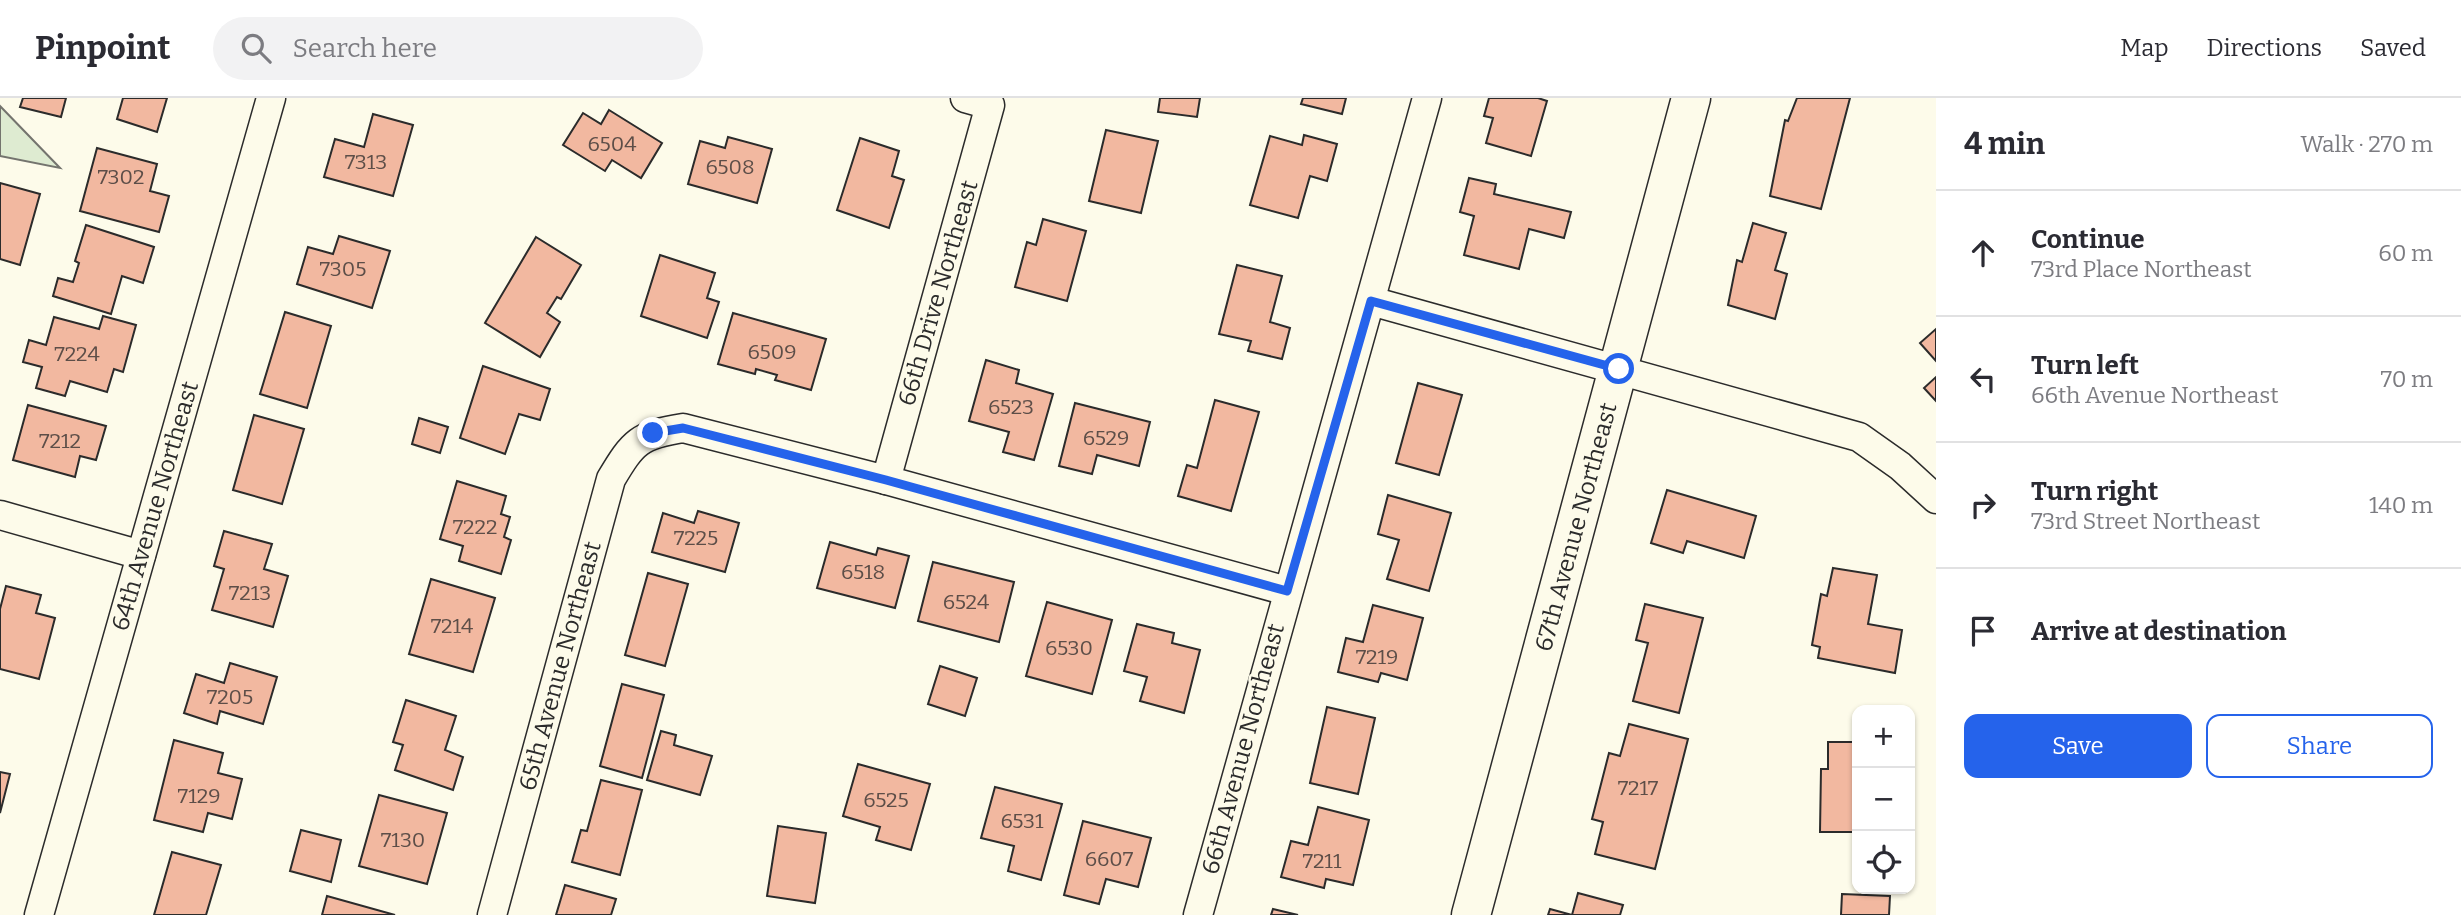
<!DOCTYPE html>
<html lang="en">
<head>
<meta charset="utf-8">
<style>
	:root { --surface:#fff; --page:#f2f2f3; --text:#2b2b33; --muted:#7c7c81; --line:#e1e1e2; --accent:#2563eb }
	body { margin:0; font-family:Bitter,serif; background:var(--page); color:var(--text) }
	.controls { position:absolute; right:21px; bottom:21px; display:grid; overflow:hidden; border-radius:14px; box-shadow:0 2px 5px #0004 }
	.controls button { width:63px; height:63px; display:grid; place-items:center; padding:0; border:0; border-bottom:2px solid var(--line); background:var(--surface); color:var(--text); font:35px sans-serif }
	.stop { position:absolute; width:21px; height:21px; margin:-16px; border:5px solid #2563eb; border-radius:50%; background:#fff }
	.stop.end { background:#2563eb; border-color:#fff; box-shadow:0 2px 7px #0008 }
	.list { margin:0; padding:0; list-style:none }
	h2 { display:flex; justify-content:space-between; align-items:center; height:91px; margin:0; padding:0 28px; font-size:30px }
	h2 small { font-size:23px; font-weight:400; color:var(--muted) }
	.list li { display:grid; grid-template-columns:46px 1fr auto; gap:21px; align-items:center; box-sizing:border-box; height:126px; padding:0 28px; border-top:2px solid var(--line) }
	.list b { display:block; font-size:26px; white-space:nowrap }
	.list p { margin:0; font-size:23px; white-space:nowrap; color:var(--muted) }
	.list em { font-size:23px; font-style:normal; color:var(--muted) }
	.actions { display:flex; gap:14px; padding:21px 28px }
	.actions a { flex:1; padding:16px 0; border:2px solid var(--accent); border-radius:14px; text-align:center; font-size:24px; color:var(--accent) }
	.actions .main { background:var(--accent); color:#fff }
	.icon { flex:none; width:38px; height:38px; fill:none; stroke:currentColor; stroke-width:2; stroke-linecap:round; stroke-linejoin:round }
	.map { position:relative; flex:none; width:1936px; height:817px; overflow:hidden }
	header { display:flex; align-items:center; gap:42px; box-sizing:border-box; height:98px; padding:0 35px; background:var(--surface); border-bottom:2px solid var(--line) }
	header strong { font-size:33px }
	nav { display:flex; gap:38px; margin-inline-start:auto; font-size:24px }
	.search { width:490px; height:63px; background:var(--page); display:flex; align-items:center; gap:18px; box-sizing:border-box; padding:0 24px; border-radius:38px; color:var(--muted); font-size:26px }
	main { display:flex }
	aside { flex:1; background:var(--surface) }
	.map>svg:first-child { display:block }
	.green { fill:#deebd1; stroke:#74746e; stroke-width:2 }
	.building { fill:#f2b8a0; stroke:#2b2b2b; stroke-width:2 }
	.lines { fill:none; stroke-linecap:round; stroke-linejoin:round }
	.minor-casing { stroke:#2b2b2b; stroke-width:31 }
	.secondary-casing { stroke:#2b2b2b; stroke-width:41 }
	.minor { stroke:#fdfbea; stroke-width:28 }
	.secondary { stroke:#fdfbea; stroke-width:38 }
	.route { stroke:#2563eb; stroke-width:9 }
	.labels { text-anchor:middle; stroke-width:5; stroke-linejoin:round; paint-order:stroke }
	.number-label { font-size:21px; fill:#5d4e48 }
	.street-label { font-size:24px; fill:#2b2b2b; stroke:#fdfbea }
</style>
</head>
<body>
<header>
<strong>Pinpoint</strong>
<div class="search"><svg class="icon" aria-label="search" viewBox="0 0 24 24"><circle cx="10" cy="10" r="6"/><path d="M15 15l6 6"/></svg>Search here</div>
<nav><a>Map</a><a>Directions</a><a>Saved</a></nav>
</header>
<main>
<div class="map">
<svg width="1936" height="817" viewBox="0 0 1936 817">
	<rect width="100%" height="100%" fill="#fdfbea"/>
	<polygon class="green" points="0,8 60,70 0,58"/>
	<g class="building">
		<polygon points="23,0 66,0 61,19 20,9"/>
		<polygon points="123,0 167,0 157,34 117,21"/>
		<polygon points="1160,0 1200,0 1197,19 1158,14"/>
		<polygon points="1303,0 1346,0 1342,16 1301,6"/>
		<polygon points="1489,0 1538,0 1547,3 1531,58 1486,45 1493,20 1484,18"/>
		<polygon points="1797,0 1850,0 1821,111 1770,98 1785,22 1788,23"/>
		<polygon points="609,12 662,45 641,80 612,62 605,73 563,47 583,15 601,26"/>
		<polygon points="373,16 413,27 393,98 324,79 335,41 364,49"/>
		<polygon points="1106,32 1158,43 1141,115 1089,103"/>
		<polygon points="1304,37 1337,46 1327,83 1310,78 1298,120 1250,107 1270,38 1302,47"/>
		<polygon points="728,39 772,51 757,105 688,86 700,43 725,50"/>
		<polygon points="860,40 899,53 892,78 904,82 889,130 837,112"/>
		<polygon points="97,50 157,66 150,93 169,98 159,134 80,113"/>
		<polygon points="1469,80 1496,86 1494,96 1571,114 1564,140 1529,131 1519,171 1464,157 1474,118 1460,114"/>
		<polygon points="0,85 40,96 20,167 0,161"/>
		<polygon points="1043,121 1086,133 1067,203 1015,189 1027,144 1036,147"/>
		<polygon points="1753,125 1786,135 1775,172 1787,176 1775,221 1728,207 1737,162 1742,164"/>
		<polygon points="86,127 154,149 143,185 122,178 111,216 53,198 58,180 73,184 79,165 75,163"/>
		<polygon points="339,138 390,153 372,210 297,186 308,149 333,156"/>
		<polygon points="536,139 581,167 561,201 557,199 547,215 560,224 540,259 485,225"/>
		<polygon points="660,157 715,175 707,200 719,204 707,240 641,218"/>
		<polygon points="1237,167 1282,178 1270,224 1290,230 1282,261 1248,253 1251,243 1219,236"/>
		<polygon points="285,214 331,228 307,310 260,296"/>
		<polygon points="733,215 826,241 811,292 775,282 777,277 756,271 755,276 718,266"/>
		<polygon points="103,218 136,227 123,274 114,271 107,294 70,283 65,298 36,290 42,269 23,264 29,242 46,247 54,219 99,231"/>
		<polygon points="1936,231 1936,263 1920,245"/>
		<polygon points="986,262 1019,272 1016,285 1053,296 1034,362 1003,354 1009,334 969,323"/>
		<polygon points="483,268 550,291 540,322 519,316 505,356 460,340"/>
		<polygon points="1936,279 1936,303 1924,290"/>
		<polygon points="1418,285 1462,297 1439,377 1396,365"/>
		<polygon points="1215,302 1259,314 1231,413 1178,398 1187,367 1197,370"/>
		<polygon points="1075,305 1150,324 1139,368 1097,357 1092,376 1059,368"/>
		<polygon points="28,307 106,328 96,362 80,358 75,379 13,362"/>
		<polygon points="254,317 304,331 282,406 233,392"/>
		<polygon points="419,320 448,329 440,355 412,346"/>
		<polygon points="457,383 506,398 501,416 510,419 504,439 511,442 501,476 459,463 463,448 440,441"/>
		<polygon points="1667,392 1756,418 1744,460 1687,443 1683,455 1651,445"/>
		<polygon points="1388,397 1451,415 1429,493 1387,481 1399,442 1378,436"/>
		<polygon points="698,413 739,425 725,474 652,454 663,415 694,425"/>
		<polygon points="224,433 272,446 264,471 288,478 273,529 212,512 224,471 214,468"/>
		<polygon points="830,444 876,457 878,450 909,458 895,510 817,490"/>
		<polygon points="933,464 1014,484 999,544 918,523"/>
		<polygon points="1833,470 1877,477 1868,526 1902,532 1895,575 1818,560 1820,549 1812,547 1821,496 1827,498"/>
		<polygon points="648,475 688,486 665,568 625,557"/>
		<polygon points="431,481 495,500 473,574 409,556"/>
		<polygon points="6,488 41,497 36,515 55,520 39,581 0,571 0,511"/>
		<polygon points="1047,504 1112,522 1092,596 1026,578"/>
		<polygon points="1645,506 1703,520 1679,615 1633,603 1648,545 1636,542"/>
		<polygon points="1373,507 1423,520 1407,582 1381,575 1378,584 1338,574 1346,540 1363,544"/>
		<polygon points="1137,526 1174,535 1172,545 1200,552 1184,615 1140,603 1147,579 1124,573"/>
		<polygon points="230,565 277,579 263,626 220,613 217,626 184,615 196,576 224,585"/>
		<polygon points="940,568 977,580 965,618 928,606"/>
		<polygon points="622,586 664,597 642,680 600,668"/>
		<polygon points="406,602 456,618 445,652 463,659 453,692 395,672 403,647 393,644"/>
		<polygon points="1327,609 1375,620 1358,696 1310,685"/>
		<polygon points="1629,626 1688,641 1655,771 1595,756 1603,724 1592,721 1609,655 1620,658"/>
		<polygon points="661,633 676,637 674,647 712,658 700,697 647,682"/>
		<polygon points="174,642 223,655 218,675 242,681 232,721 208,715 203,734 154,722"/>
		<polygon points="1828,644 1857,644 1857,734 1820,734 1821,671 1828,671"/>
		<polygon points="858,666 930,686 911,752 876,742 880,729 843,718"/>
		<polygon points="0,674 10,676 0,715"/>
		<polygon points="601,682 642,692 620,777 572,764 581,732 587,733"/>
		<polygon points="995,689 1062,706 1041,782 1008,773 1014,748 981,740"/>
		<polygon points="379,697 447,715 427,786 359,768"/>
		<polygon points="1318,709 1369,722 1353,787 1326,781 1324,790 1281,779 1291,743 1308,747"/>
		<polygon points="1083,723 1151,740 1138,789 1106,781 1099,806 1064,797"/>
		<polygon points="778,728 826,735 815,805 767,798"/>
		<polygon points="301,732 341,742 331,784 290,773"/>
		<polygon points="172,754 221,767 206,817 154,817"/>
		<polygon points="565,787 616,801 611,817 556,817"/>
		<polygon points="1578,795 1623,807 1620,817 1548,817 1550,811 1572,817"/>
		<polygon points="1842,796 1890,798 1889,817 1841,817"/>
		<polygon points="327,798 395,817 322,817"/>
		<polygon points="1273,811 1298,817 1271,817"/>
	</g>
	<g class="lines">
		<g class="minor-casing">
			<g id="minor">
				<polyline points="1371,203 1859,339 1900,368 1936,401"/>
				<polyline points="886,382 990,7 965,0"/>
				<polyline points="0,417 141,457"/>
				<polyline points="39,817 271,0"/>
				<path d="M492,817L611,381C633,344 639,337 683,330L886,382L1287,493"/>
				<polyline points="1198,817 1427,0"/>
			</g>
		</g>
		<g class="secondary-casing">
			<polyline id="secondary" points="1471,817 1691,0"/>
		</g>
		<use href="#minor" class="minor"/>
		<use href="#secondary" class="secondary"/>
	</g>
	<g class="lines">
		<polyline class="route" points="653,335 683,330 886,382 1287,493 1371,203 1619,271"/>
	</g>
	<g class="labels">
		<g class="number-label">
			<text x="612" y="53">6504</text>
			<text x="366" y="71">7313</text>
			<text x="730" y="76">6508</text>
			<text x="121" y="86">7302</text>
			<text x="343" y="178">7305</text>
			<text x="772" y="261">6509</text>
			<text x="77" y="263">7224</text>
			<text x="1011" y="316">6523</text>
			<text x="1106" y="347">6529</text>
			<text x="60" y="350">7212</text>
			<text x="475" y="436">7222</text>
			<text x="696" y="447">7225</text>
			<text x="863" y="481">6518</text>
			<text x="250" y="502">7213</text>
			<text x="966" y="511">6524</text>
			<text x="452" y="535">7214</text>
			<text x="1069" y="557">6530</text>
			<text x="1377" y="566">7219</text>
			<text x="230" y="606">7205</text>
			<text x="1638" y="697">7217</text>
			<text x="199" y="705">7129</text>
			<text x="886" y="709">6525</text>
			<text x="1022" y="730">6531</text>
			<text x="403" y="749">7130</text>
			<text x="1109" y="768">6607</text>
			<text x="1322" y="770">7211</text>
		</g>
		<g class="street-label">
			<text transform="translate(938 195) rotate(-74)" y="8">66th Drive Northeast</text>
			<text transform="translate(155 408) rotate(-74)" y="8">64th Avenue Northeast</text>
			<text transform="translate(1576 429) rotate(-75)" y="8">67th Avenue Northeast</text>
			<text transform="translate(560 568) rotate(-75)" y="8">65th Avenue Northeast</text>
			<text transform="translate(1243 651) rotate(-75)" y="8">66th Avenue Northeast</text>
		</g>
	</g>
</svg>
<div class="controls">
<button>+</button>
<button>−</button>
<button><svg class="icon" aria-label="locate" viewBox="0 0 24 24"><circle cx="12" cy="12" r="6"/><path d="M12 2v4M12 18v4M2 12h4M18 12h4"/></svg></button>
</div>
<div class="stop" style="left:1619px;top:271px"></div>
<div class="stop end" style="left:653px;top:335px"></div>
</div>
<aside>
<h2>4 min<small>Walk · 270 m</small></h2>
<ul class="list">
<li><svg class="icon" aria-label="ahead" viewBox="0 0 24 24"><path d="M12 20V5M6 11l6-6 6 6"/></svg><div><b>Continue</b><p>73rd Place Northeast</p></div><em>60 m</em></li>
<li><svg class="icon" aria-label="left" viewBox="0 0 24 24"><path d="M17 20v-9H6M10 6l-5 5 5 5"/></svg><div><b>Turn left</b><p>66th Avenue Northeast</p></div><em>70 m</em></li>
<li><svg class="icon" aria-label="right" viewBox="0 0 24 24"><path d="M7 20v-9h11M14 6l5 5-5 5"/></svg><div><b>Turn right</b><p>73rd Street Northeast</p></div><em>140 m</em></li>
<li><svg class="icon" aria-label="arrive" viewBox="0 0 24 24"><path d="M6 21V4h12l-3 4 3 4H6"/></svg><div><b>Arrive at destination</b></div></li>
</ul>
<div class="actions"><a class="main">Save</a><a>Share</a></div>
</aside>
</main>
</body>
</html>
